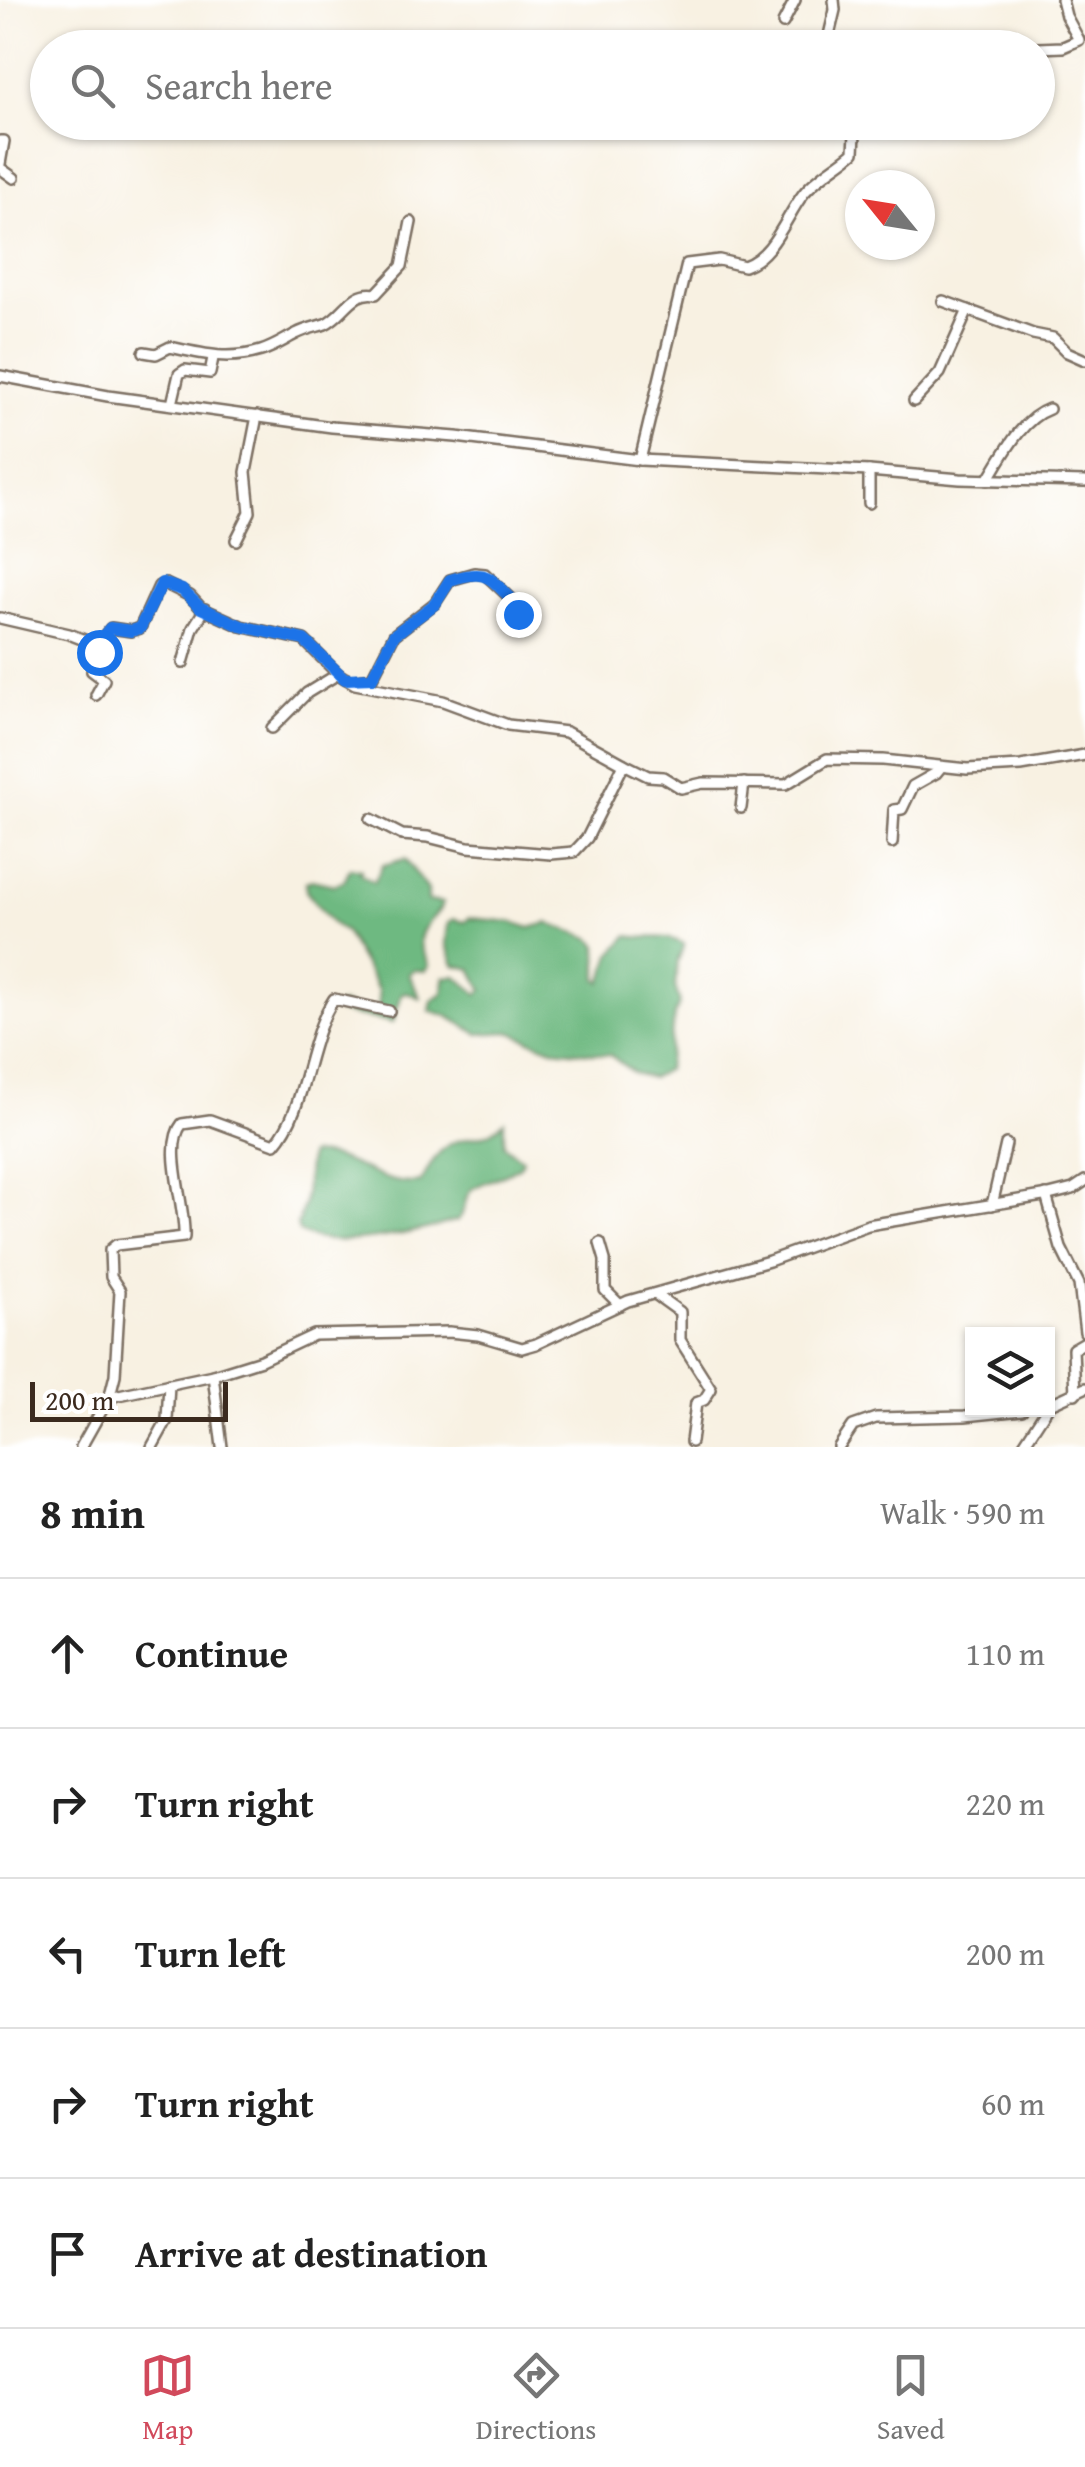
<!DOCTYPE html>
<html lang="en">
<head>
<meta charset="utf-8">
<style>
	:root { --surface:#fff; --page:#f6f6f6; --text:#222; --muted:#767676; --line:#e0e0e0; --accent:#d1495b }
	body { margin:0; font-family:"Gentium Book Plus",serif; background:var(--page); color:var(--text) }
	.controls { position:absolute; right:30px; bottom:30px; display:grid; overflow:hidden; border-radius:0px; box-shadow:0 2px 8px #0004 }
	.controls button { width:90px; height:90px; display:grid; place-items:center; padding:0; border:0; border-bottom:2px solid var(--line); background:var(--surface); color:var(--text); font:50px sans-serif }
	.compass { position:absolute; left:845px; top:170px; width:90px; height:90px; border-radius:50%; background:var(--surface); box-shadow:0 2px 8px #0004; rotate:300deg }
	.scale { position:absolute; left:30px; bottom:25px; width:198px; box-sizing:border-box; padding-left:10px; border:5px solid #3b2a1e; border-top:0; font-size:28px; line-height:35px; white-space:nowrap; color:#3b2a1e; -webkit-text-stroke:8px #fff; paint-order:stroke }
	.stop { position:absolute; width:30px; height:30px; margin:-22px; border:8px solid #1a73e8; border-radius:50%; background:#fff }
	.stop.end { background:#1a73e8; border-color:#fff; box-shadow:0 2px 10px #0008 }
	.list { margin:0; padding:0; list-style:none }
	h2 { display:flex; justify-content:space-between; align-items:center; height:130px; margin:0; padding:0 40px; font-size:42px }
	h2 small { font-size:32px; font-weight:400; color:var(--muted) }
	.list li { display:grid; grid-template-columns:65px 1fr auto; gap:30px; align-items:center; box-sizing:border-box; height:150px; padding:0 40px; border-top:2px solid var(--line) }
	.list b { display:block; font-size:38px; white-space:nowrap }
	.list em { font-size:32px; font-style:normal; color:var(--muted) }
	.icon { flex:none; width:55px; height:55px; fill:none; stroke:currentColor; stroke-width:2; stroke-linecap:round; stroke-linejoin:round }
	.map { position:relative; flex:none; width:1085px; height:1447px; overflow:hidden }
	.search { position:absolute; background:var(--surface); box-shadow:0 2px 8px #0004; left:30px; right:30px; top:30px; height:110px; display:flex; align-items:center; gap:25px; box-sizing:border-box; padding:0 35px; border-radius:55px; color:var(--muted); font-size:38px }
	.sheet { height:880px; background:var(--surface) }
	nav { display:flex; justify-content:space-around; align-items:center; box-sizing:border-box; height:140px; border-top:2px solid var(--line); background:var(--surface); font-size:28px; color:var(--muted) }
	nav a { display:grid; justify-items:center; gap:5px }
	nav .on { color:var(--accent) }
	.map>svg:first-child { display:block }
	.forest { fill:#6eb981; stroke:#547250; stroke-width:2.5 }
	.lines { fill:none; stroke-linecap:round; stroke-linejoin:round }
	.minor-casing { stroke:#7d7063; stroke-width:14 }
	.minor { stroke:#fff; stroke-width:9 }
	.route { stroke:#1a73e8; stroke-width:12 }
</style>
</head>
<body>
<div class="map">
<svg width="1085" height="1447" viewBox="0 0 1085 1447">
	<rect width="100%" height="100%" fill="#fff"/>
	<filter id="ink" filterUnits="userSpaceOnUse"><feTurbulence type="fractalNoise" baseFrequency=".01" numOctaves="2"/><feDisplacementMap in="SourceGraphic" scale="20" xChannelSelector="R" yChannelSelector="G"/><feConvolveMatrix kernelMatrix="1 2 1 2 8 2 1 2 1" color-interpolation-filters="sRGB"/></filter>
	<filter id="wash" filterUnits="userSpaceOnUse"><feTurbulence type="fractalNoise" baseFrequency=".0048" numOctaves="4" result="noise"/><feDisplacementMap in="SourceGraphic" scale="40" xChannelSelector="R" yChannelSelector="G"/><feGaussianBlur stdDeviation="2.25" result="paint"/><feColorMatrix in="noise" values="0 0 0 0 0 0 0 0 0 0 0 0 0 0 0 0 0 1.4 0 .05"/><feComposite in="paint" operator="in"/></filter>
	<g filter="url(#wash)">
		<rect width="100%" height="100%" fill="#f8f1e2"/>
		<g class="forest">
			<path d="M405,859L428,890V901L443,903C438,917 421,924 420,941C420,950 427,958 429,966L425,971L413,970L409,974L420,998L407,992L402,993L393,1023C373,1017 355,1017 336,1011L335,1008L340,1004L379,1012L378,990L345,932L332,923L306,891V882L312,880L334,885L344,881L350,868L361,870L360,874L374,882L383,865Z"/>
			<path d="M469,918L513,922L530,928L548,923L591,938L598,946V979L602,982L611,955L628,936C648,940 663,933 684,944L678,961L675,986L680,1003L674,1015L667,1069L651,1078L634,1073L610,1055L552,1049L510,1032L479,1034L445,1015L430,1011L432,1000L443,993L444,977L456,976L478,994L483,990L472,969L454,965L446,943L448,923L453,919L465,922Z"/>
			<path d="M504,1121V1145L523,1159L521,1165C508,1176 475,1184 470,1191C463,1200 467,1211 458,1220C421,1232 332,1252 299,1232L297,1226L304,1204L309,1155C348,1150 382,1190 421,1182C429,1168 437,1150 452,1143C475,1132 484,1143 504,1121Z"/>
		</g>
	</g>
	<g filter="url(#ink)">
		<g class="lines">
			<g class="minor-casing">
				<g id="minor">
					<polyline points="783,23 795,0"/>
					<polyline points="826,48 835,10 834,0"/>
					<polyline points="981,48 1016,44 1031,48"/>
					<polyline points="1038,48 1063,47 1079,40 1066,16 1062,0"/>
					<polyline points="790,122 804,122"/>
					<polyline points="0,141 4,141 0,164"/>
					<polyline points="0,168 14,178"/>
					<polyline points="943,301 1033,334 1053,338 1067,352 1085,360"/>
					<path d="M144,352L156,354L170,347C202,354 228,361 261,351C274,347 284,340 296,334C305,329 316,327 325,324C344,316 352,289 376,294L402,266L411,222"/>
					<polyline points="0,376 108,396 332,427 456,437 640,460 869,471 960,479 1085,482"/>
					<polyline points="914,401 940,373 968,310"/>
					<polyline points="172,404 179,374 185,370 210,373 213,358"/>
					<path d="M640,460L687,264L719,260L744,266C774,256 786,216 804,193C818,176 838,166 854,152L855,134L845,122"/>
					<polyline points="869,471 869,503"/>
					<path d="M988,480C1003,456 1021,419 1049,409"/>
					<polyline points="236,540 250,512 246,472 257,416"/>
					<polyline points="0,618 69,634 97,645 111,628 131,631 140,628 159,586 166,584 190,596 201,608 241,626 304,640 338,674 355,684 443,701 508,725 566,732 624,764 648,776 663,777 681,788 703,783 786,784 827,759 883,760 967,769 1021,766 1085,755"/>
					<polyline points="183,663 193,628 205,609"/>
					<polyline points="358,680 372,678 394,635 435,603 450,580 474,573 485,574 519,606 521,610 518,614"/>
					<polyline points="96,695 104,680 92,671 99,651 97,645"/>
					<polyline points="272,728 307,693 338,674"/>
					<polyline points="741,808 744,783"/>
					<polyline points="371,819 402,835 428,837 468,847 551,854 574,852 587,838 624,764"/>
					<polyline points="892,843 894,810 902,809 913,786 936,773 941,767"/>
					<polyline points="1046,1195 1061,1248 1079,1284 1085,1332"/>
					<polyline points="992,1205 1006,1144"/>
					<polyline points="600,1243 605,1260 605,1290 620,1305"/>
					<polyline points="655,1294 680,1312 680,1340 711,1389 704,1400 696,1403 691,1442"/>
					<polyline points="213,1375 222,1447"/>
					<polyline points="1075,1394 1073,1349 1085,1342"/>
					<path d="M109,1399L115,1375L120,1291L111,1277L110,1250L116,1245L184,1237C186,1206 163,1147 182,1124L210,1120L275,1144C307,1108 306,1041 334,999L389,1011"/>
					<polyline points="1048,1405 1085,1388"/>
					<polyline points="81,1447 104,1406 114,1396 213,1375 261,1360 314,1335 449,1332 478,1335 522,1348 536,1344 628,1301 769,1261 868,1225 1049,1195 1073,1189 1085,1181"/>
					<polyline points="152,1447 167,1420 169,1384"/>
					<polyline points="839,1447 853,1426 876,1418 965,1416 1022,1410"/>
					<polyline points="1022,1447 1050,1404"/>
				</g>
			</g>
			<use href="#minor" class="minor"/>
		</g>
	</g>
	<g class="lines" filter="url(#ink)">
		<path class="route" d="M99,652L96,645L110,628L131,631L140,628L162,583L182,590L201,608L241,626L304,640L345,679L372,678L394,635L435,604L450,580C494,566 489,582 520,606L518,614"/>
	</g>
</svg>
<div class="controls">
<button><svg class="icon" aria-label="layers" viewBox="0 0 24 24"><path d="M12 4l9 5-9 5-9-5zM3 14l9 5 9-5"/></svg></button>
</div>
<svg class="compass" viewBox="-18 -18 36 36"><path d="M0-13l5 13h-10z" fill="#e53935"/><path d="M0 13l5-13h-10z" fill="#767676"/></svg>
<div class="scale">200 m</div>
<div class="stop" style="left:99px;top:652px"></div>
<div class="stop end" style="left:518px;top:614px"></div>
<div class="search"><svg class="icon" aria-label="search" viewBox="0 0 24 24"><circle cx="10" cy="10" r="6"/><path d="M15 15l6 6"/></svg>Search here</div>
</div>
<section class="sheet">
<h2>8 min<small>Walk · 590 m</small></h2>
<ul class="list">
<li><svg class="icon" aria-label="ahead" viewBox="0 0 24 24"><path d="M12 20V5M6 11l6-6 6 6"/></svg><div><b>Continue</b></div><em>110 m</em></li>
<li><svg class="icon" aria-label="right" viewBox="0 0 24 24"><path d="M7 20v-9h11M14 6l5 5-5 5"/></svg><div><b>Turn right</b></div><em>220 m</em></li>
<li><svg class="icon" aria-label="left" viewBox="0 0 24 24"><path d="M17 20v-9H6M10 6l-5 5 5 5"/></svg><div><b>Turn left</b></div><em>200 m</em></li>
<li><svg class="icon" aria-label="right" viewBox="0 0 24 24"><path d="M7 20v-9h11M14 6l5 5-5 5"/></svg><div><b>Turn right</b></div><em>60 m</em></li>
<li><svg class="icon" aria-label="arrive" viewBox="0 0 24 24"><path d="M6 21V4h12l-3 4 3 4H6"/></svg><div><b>Arrive at destination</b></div></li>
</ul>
</section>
<nav>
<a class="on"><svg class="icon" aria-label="map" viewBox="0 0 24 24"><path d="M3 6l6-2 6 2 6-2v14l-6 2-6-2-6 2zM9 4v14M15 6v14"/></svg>Map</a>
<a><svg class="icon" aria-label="directions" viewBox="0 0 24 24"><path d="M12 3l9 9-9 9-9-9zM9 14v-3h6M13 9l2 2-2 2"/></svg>Directions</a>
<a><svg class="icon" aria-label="saved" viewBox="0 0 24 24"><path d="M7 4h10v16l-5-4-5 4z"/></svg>Saved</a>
</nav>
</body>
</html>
